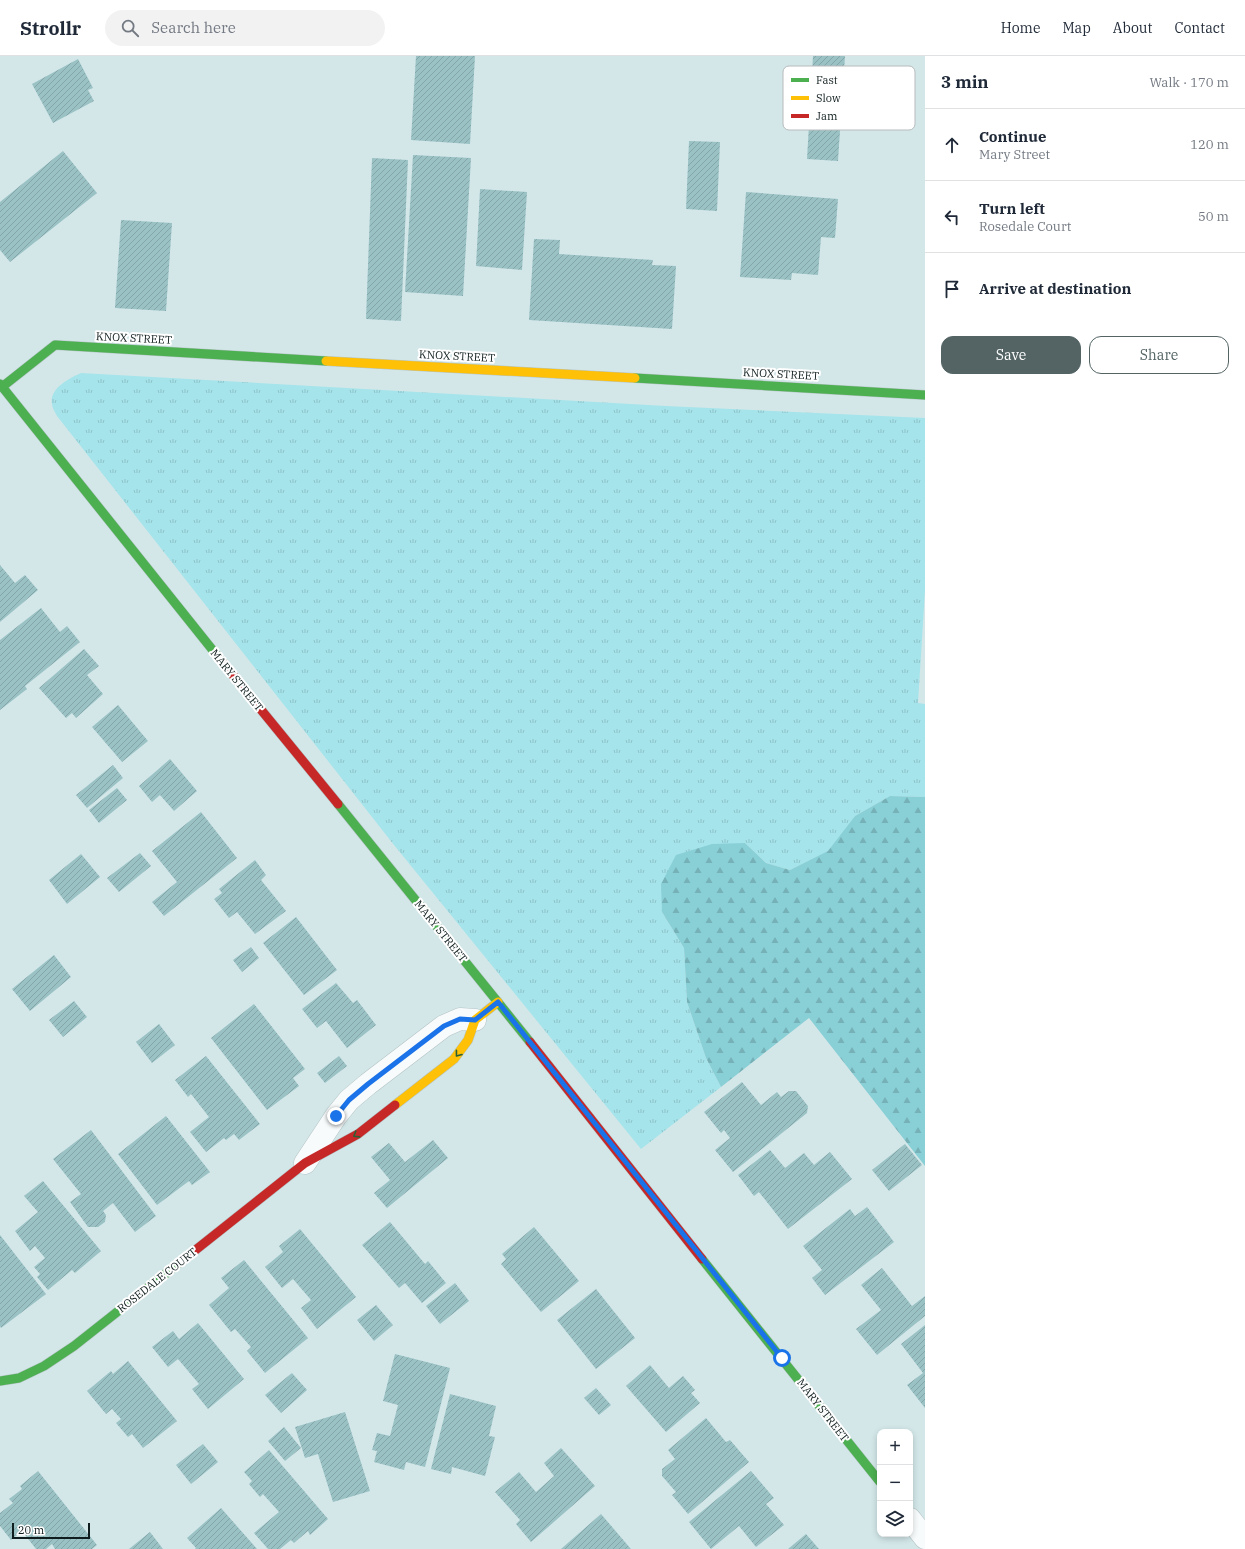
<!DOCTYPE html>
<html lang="en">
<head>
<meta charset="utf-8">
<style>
	:root { --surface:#fff; --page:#f2f2f3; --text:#1f2937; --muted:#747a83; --line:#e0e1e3; --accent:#546465 }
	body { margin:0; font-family:"IBM Plex Serif",serif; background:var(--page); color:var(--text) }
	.controls { position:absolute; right:12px; bottom:12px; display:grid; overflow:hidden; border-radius:8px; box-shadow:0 2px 6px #0003 }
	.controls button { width:36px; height:36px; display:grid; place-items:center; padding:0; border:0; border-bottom:1px solid var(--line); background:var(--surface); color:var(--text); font:20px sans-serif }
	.scale { position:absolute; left:12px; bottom:10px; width:78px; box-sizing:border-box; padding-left:4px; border:2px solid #101d1e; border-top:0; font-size:11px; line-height:14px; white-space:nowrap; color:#101d1e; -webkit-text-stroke:3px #fff; paint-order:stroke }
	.stop { position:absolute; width:12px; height:12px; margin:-9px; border:3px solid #1a73e8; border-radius:50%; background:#fff }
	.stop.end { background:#1a73e8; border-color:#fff; box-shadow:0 1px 4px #0008 }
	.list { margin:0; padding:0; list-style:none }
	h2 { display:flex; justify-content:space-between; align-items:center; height:52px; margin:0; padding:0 16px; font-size:17px }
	h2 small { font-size:13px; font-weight:400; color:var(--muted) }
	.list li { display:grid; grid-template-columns:26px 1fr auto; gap:12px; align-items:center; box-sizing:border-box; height:72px; padding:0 16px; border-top:1px solid var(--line) }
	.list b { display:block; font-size:15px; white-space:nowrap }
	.list p { margin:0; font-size:13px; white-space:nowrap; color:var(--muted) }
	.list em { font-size:13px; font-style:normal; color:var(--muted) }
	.actions { display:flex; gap:8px; padding:12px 16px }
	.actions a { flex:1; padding:9px 0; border:1px solid var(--accent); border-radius:12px; text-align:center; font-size:14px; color:var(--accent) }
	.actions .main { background:var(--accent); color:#fff }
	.icon { flex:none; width:22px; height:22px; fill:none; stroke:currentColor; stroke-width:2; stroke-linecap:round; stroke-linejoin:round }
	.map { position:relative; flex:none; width:925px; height:1493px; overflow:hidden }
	header { display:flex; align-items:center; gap:24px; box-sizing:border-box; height:56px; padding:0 20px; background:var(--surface); border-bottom:1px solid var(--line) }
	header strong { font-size:19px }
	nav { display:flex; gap:22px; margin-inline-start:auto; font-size:14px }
	.search { width:280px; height:36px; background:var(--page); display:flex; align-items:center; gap:10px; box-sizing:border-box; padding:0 14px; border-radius:22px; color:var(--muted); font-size:15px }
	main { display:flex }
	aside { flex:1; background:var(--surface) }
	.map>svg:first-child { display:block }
	.grass { fill:url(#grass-tufts) }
	.forest { fill:url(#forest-firs) }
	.building { fill:url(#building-hatch) }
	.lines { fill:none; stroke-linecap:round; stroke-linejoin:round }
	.street-casing { stroke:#b5c4c5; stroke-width:23 }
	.fast-casing { stroke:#b5c4c5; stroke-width:10 }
	.slow-casing { stroke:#b5c4c5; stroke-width:10 }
	.jam-casing { stroke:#b5c4c5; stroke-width:10 }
	.street { stroke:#f8fbfc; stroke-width:22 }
	.fast { stroke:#4caf50; stroke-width:9 }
	.slow { stroke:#ffc107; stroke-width:9 }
	.jam { stroke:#c62828; stroke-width:9 }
	.oneway { stroke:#2b5f34 }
	.route { stroke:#1a73e8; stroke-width:5 }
	.labels { text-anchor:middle; stroke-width:4; stroke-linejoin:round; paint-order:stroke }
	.street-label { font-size:11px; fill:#101d1e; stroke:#fff }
	.key { fill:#fff; stroke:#b7bbbc; stroke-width:1 }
	.key-label { font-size:11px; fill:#101d1e }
</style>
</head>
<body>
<header>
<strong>Strollr</strong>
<div class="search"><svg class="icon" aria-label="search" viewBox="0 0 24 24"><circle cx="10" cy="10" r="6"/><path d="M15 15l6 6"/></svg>Search here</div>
<nav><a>Home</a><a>Map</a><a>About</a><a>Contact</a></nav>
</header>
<main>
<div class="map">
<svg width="925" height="1493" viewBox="0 0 925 1493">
	<defs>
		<pattern id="grass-tufts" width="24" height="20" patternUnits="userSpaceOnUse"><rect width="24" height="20" fill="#a5e4ea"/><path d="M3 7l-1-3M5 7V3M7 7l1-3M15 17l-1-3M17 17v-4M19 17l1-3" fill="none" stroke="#8dc3c8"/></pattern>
		<pattern id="forest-firs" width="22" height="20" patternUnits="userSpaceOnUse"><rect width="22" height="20" fill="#89cfd6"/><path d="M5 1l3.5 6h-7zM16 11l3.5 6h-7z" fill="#75b1b7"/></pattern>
		<pattern id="building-hatch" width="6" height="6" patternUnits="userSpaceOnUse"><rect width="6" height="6" fill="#9ac2c5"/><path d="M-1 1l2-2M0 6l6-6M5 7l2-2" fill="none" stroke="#84a6a9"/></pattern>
	</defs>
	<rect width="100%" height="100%" fill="#d3e7e9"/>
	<path class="grass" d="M81,317L666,350L925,362V534L918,647L925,648V741L890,740L855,760L829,795L790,814L766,807L745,787L662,856L684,892L687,946L706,1002L721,1031L641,1093L394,789L57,360C55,356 52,352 52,348C49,332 70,322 81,317Z"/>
	<polygon class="forest" points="890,740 925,741 925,1110 809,962 721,1031 706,1002 687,946 684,892 662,856 661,828 676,799 712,788 745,787 766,807 790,814 828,795 855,760"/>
	<g class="building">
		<polygon points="416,0 475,0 470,88 411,84"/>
		<polygon points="813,0 845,0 838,105 807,103"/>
		<polygon points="78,3 93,32 88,34 94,45 53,67 32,28"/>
		<polygon points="689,85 720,86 717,155 686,153"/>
		<polygon points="63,95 97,137 10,206 0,194 0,146"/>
		<polygon points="413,99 471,102 463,240 405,236"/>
		<polygon points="372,102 408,104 401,265 366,263"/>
		<polygon points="480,133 527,136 522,214 476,210"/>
		<polygon points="746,136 838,143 835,182 821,181 818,219 792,217 791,224 740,221"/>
		<polygon points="121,164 172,167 166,255 115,252"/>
		<polygon points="534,183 560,184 559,198 653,204 652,209 676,210 672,273 529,264"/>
		<polygon points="0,509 15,527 25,519 38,534 0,566"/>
		<polygon points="41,552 60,576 67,570 80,586 25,630 27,633 0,654 0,584"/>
		<polygon points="84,593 99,610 87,619 103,638 76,662 72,657 66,662 39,632"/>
		<polygon points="118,649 148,685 122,706 92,671"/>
		<polygon points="170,703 197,735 174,755 160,739 152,746 139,730"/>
		<polygon points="113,709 123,722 87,752 76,739"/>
		<polygon points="117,732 127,744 99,767 89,754"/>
		<polygon points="201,756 237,802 164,860 152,846 177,826 152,795"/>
		<polygon points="140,797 151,810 119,836 107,822"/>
		<polygon points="81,798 100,821 67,848 49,824"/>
		<polygon points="255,804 266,819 261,824 286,855 255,878 237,856 229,862 214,843 222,837 219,833"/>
		<polygon points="296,861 337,914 304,939 263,887"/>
		<polygon points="251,891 259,902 242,916 233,904"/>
		<polygon points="54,899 71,921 30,955 12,933"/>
		<polygon points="336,927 353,947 357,944 376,969 347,992 326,965 317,972 302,953"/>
		<polygon points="74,945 87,961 63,981 49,964"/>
		<polygon points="254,948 305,1013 293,1022 299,1030 267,1054 211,982"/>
		<polygon points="159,968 175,989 152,1007 136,986"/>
		<polygon points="206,1000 260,1068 239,1084 234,1078 226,1084 224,1082 206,1096 190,1076 209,1061 191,1038 188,1041 175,1024"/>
		<polygon points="339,1000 347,1010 325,1027 317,1017"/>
		<polygon points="742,1026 761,1049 777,1036 781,1041 789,1035 796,1035 808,1050 807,1057 733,1116 715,1094 730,1082 724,1074 721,1077 704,1056"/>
		<polygon points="166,1060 210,1116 192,1129 189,1125 157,1149 118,1098"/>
		<polygon points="91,1074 156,1160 135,1176 113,1147 103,1155 106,1159 105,1166 98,1171 88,1171 70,1146 81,1138 53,1103"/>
		<polygon points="433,1084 448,1102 387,1152 374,1137 390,1124 371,1101 389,1087 405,1106"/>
		<polygon points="905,1088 922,1109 889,1135 872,1114"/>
		<polygon points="770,1094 785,1112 804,1097 814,1109 830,1096 852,1123 788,1173 759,1136 754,1140 738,1119"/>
		<polygon points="43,1125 101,1195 75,1217 72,1214 48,1234 37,1221 40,1218 34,1211 45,1202 35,1190 30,1195 15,1175 38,1156 24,1140"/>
		<polygon points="867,1151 894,1186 825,1239 812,1222 822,1214 803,1190 850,1153 855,1160"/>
		<polygon points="390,1166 425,1208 428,1205 446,1227 422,1247 405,1227 399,1232 362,1189"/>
		<polygon points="534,1171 579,1225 541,1256 501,1208 506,1203 502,1198"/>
		<polygon points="300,1173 356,1241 317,1273 301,1252 311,1244 293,1223 282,1232 265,1211 283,1196 279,1190"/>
		<polygon points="0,1179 46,1238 1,1272 0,1270"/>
		<polygon points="244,1204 308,1282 265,1317 247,1295 251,1291 235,1273 231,1276 209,1249 229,1232 221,1222"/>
		<polygon points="882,1212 912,1250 925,1240 925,1260 877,1299 856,1273 881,1254 861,1229"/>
		<polygon points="455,1227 469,1245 440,1268 426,1250"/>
		<polygon points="596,1233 635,1282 596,1313 557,1264"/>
		<polygon points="376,1249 393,1269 374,1285 357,1264"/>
		<polygon points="198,1267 244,1323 208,1353 192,1333 199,1328 178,1303 168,1311 152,1291 173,1275 179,1283"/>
		<polygon points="925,1269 925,1352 907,1329 923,1317 901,1288"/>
		<polygon points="395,1298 450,1312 425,1411 406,1406 404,1414 374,1406 377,1395 372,1394 377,1377 390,1380 398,1349 383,1345"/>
		<polygon points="128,1305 177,1365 143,1392 132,1378 128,1381 116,1367 121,1363 112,1353 106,1358 87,1335 111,1315 113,1318"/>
		<polygon points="650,1309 669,1332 683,1320 695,1334 691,1337 700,1347 666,1376 626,1330"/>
		<polygon points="292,1317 307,1334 281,1357 265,1339"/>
		<polygon points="596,1332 611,1349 599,1359 584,1342"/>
		<polygon points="450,1338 496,1350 489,1380 495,1381 485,1420 452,1411 451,1418 431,1413"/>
		<polygon points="345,1356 370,1435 333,1446 318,1398 305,1402 295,1371"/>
		<polygon points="706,1362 726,1386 730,1384 749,1406 688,1458 672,1439 676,1436 662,1420 662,1413 675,1403 668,1394"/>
		<polygon points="284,1371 301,1392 285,1405 268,1385"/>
		<polygon points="203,1388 218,1406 191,1428 176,1409"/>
		<polygon points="561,1392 595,1430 531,1486 516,1468 520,1464 495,1436 519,1416 536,1436 554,1420 544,1407"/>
		<polygon points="269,1394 328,1463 310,1479 308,1475 294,1487 291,1484 280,1493 268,1493 254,1477 279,1456 263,1438 260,1441 249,1428 252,1425 244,1416"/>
		<polygon points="38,1415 97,1489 92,1493 55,1493 52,1488 46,1493 36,1493 22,1475 11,1484 0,1470 0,1457 13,1447 9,1443 22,1433 20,1430"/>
		<polygon points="751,1415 774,1442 766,1448 784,1469 756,1491 739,1470 711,1493 689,1466"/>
		<polygon points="221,1452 257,1493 195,1493 196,1492 187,1482"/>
		<polygon points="601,1458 631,1493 561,1493"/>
		<polygon points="150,1476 163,1493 129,1493"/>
		<polygon points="806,1478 819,1493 788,1493"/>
	</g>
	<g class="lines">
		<g class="street-casing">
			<g id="street">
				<polyline points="305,1107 336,1060 349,1044 368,1028 444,970 460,963 475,964"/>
				<polyline points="910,1463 925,1482"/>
			</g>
		</g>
		<g class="fast-casing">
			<g id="fast">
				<polyline points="635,322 925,339"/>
				<polyline points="0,328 223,607"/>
				<polyline points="2,331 55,289 326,305"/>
				<polyline points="338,748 530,986"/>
				<polyline points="702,1203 880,1426"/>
				<polyline points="0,1325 19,1322 44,1310 74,1290 193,1196"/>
			</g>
		</g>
		<g class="slow-casing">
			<g id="slow">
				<polyline points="326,305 635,322"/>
				<polyline points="395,1049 454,1003 468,984 475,964 498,946"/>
			</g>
		</g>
		<g class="jam-casing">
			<g id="jam">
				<polyline points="223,607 338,748"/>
				<polyline points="530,986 702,1203"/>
				<polyline points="193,1196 305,1107 358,1078 395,1049"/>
			</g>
		</g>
		<use href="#street" class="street"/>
		<use href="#fast" class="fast"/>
		<use href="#slow" class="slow"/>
		<use href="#jam" class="jam"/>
	</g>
	<defs><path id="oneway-chevron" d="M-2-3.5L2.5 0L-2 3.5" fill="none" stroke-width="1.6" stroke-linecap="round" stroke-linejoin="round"/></defs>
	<g class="oneway">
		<use href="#oneway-chevron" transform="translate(458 998) rotate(127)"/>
		<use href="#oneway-chevron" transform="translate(356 1079) rotate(148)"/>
	</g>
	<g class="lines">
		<polyline class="route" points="336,1060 349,1044 368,1028 444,970 460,963 475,964 498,946 782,1302"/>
	</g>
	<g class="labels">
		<g class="street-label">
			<text transform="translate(134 282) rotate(3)" y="4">KNOX STREET</text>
			<text transform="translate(457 300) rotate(3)" y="4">KNOX STREET</text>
			<text transform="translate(781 318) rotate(3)" y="4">KNOX STREET</text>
			<text transform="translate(237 624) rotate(51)" y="4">MARY STREET</text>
			<text transform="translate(441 875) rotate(51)" y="4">MARY STREET</text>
			<text transform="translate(157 1224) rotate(-38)" y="4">ROSEDALE COURT</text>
			<text transform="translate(823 1354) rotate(52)" y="4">MARY STREET</text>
		</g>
	</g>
	<rect x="783" y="10" width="132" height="64" rx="6" class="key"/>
	<rect x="791" y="22" width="18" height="4" fill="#4caf50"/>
	<rect x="791" y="40" width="18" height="4" fill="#ffc107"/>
	<rect x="791" y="58" width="18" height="4" fill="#c62828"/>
	<g class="key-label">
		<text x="816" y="28">Fast</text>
		<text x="816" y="46">Slow</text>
		<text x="816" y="64">Jam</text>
	</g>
</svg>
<div class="controls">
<button>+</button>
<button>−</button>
<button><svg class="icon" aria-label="layers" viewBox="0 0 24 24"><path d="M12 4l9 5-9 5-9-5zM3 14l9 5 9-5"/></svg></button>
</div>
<div class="scale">20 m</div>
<div class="stop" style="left:782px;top:1302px"></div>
<div class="stop end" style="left:336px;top:1060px"></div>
</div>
<aside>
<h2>3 min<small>Walk · 170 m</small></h2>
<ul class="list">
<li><svg class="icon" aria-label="ahead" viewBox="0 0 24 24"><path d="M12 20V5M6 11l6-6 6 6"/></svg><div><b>Continue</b><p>Mary Street</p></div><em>120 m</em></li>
<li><svg class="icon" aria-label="left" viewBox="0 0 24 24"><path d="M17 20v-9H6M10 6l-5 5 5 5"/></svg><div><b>Turn left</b><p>Rosedale Court</p></div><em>50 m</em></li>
<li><svg class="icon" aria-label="arrive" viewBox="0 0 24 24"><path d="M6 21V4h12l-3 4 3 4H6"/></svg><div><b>Arrive at destination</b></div></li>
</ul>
<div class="actions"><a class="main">Save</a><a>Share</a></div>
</aside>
</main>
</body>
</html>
